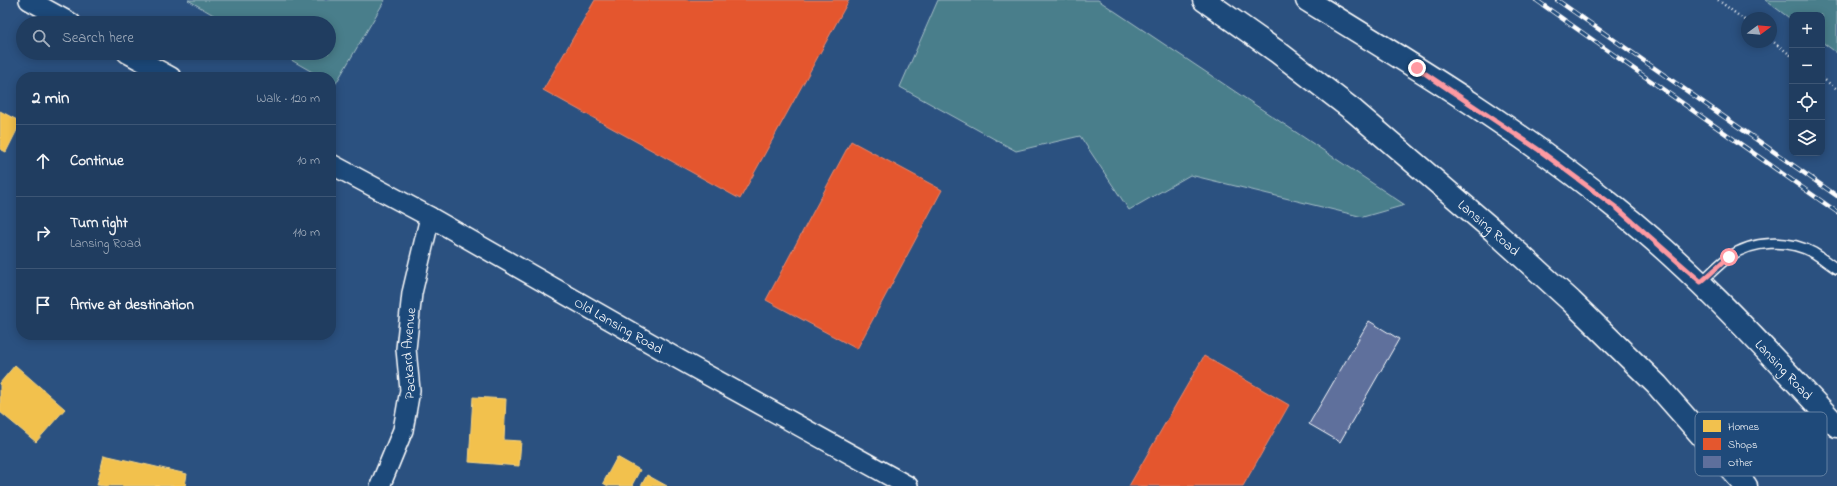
<!DOCTYPE html>
<html lang="en">
<head>
<meta charset="utf-8">
<style>
	:root { --surface:#203d60; --page:#284466; --text:#f1f3f6; --muted:#a2aebd; --line:#3d5675 }
	body { margin:0; font-family:"Indie Flower",sans-serif; background:var(--page); color:var(--text) }
	.controls { position:absolute; right:12px; top:12px; display:grid; overflow:hidden; border-radius:8px; box-shadow:0 2px 10px #0003 }
	.controls button { width:36px; height:36px; display:grid; place-items:center; padding:0; border:0; border-bottom:1px solid var(--line); background:var(--surface); color:var(--text); font:20px sans-serif }
	.compass { position:absolute; left:1741px; top:12px; width:36px; height:36px; border-radius:50%; background:var(--surface); box-shadow:0 2px 10px #0003; rotate:74deg }
	.stop { position:absolute; width:12px; height:12px; margin:-9px; border:3px solid #ff9aa2; border-radius:50%; background:#fff }
	.stop.end { background:#ff9aa2; border-color:#fff; box-shadow:0 1px 4px #0008 }
	.list { margin:0; padding:0; list-style:none }
	h2 { display:flex; justify-content:space-between; align-items:center; height:52px; margin:0; padding:0 16px; font-size:17px }
	h2 small { font-size:13px; font-weight:400; color:var(--muted) }
	.list li { display:grid; grid-template-columns:26px 1fr auto; gap:12px; align-items:center; box-sizing:border-box; height:72px; padding:0 16px; border-top:1px solid var(--line) }
	.list b { display:block; font-size:15px; white-space:nowrap }
	.list p { margin:0; font-size:13px; white-space:nowrap; color:var(--muted) }
	.list em { font-size:13px; font-style:normal; color:var(--muted) }
	.icon { flex:none; width:22px; height:22px; fill:none; stroke:currentColor; stroke-width:2; stroke-linecap:round; stroke-linejoin:round }
	.map { position:relative; flex:none; width:1837px; height:486px; overflow:hidden }
	.search { position:absolute; background:var(--surface); box-shadow:0 2px 10px #0003; left:16px; top:16px; width:320px; height:44px; display:flex; align-items:center; gap:10px; box-sizing:border-box; padding:0 14px; border-radius:22px; color:var(--muted); font-size:15px }
	.panel { position:absolute; background:var(--surface); box-shadow:0 2px 10px #0003; left:16px; top:72px; width:320px; height:268px; border-radius:16px }
	.map>svg:first-child { display:block }
	.green { fill:#4a7e8b; stroke:#a4bec5 }
	.homes { fill:#f2c14e; stroke:#f6d483 }
	.shops { fill:#e4572e; stroke:#ec896d }
	.building { fill:#5e6f9c; stroke:#fff }
	.lines { fill:none; stroke-linecap:round; stroke-linejoin:round }
	.lane-casing { stroke:#fff; stroke-width:12 }
	.street-casing { stroke:#fff; stroke-width:22 }
	.secondary-casing { stroke:#fff; stroke-width:25 }
	.path { stroke:#fff; stroke-width:2.5; stroke-dasharray:1 3; stroke-linecap:butt }
	.lane { stroke:#1f4a7a; stroke-width:9 }
	.street { stroke:#1f4a7a; stroke-width:19 }
	.secondary { stroke:#1f4a7a; stroke-width:22 }
	.rail-casing { stroke:#fff; stroke-width:4.5 }
	.rail { stroke:#1f4a7a; stroke-width:3; stroke-dasharray:9; stroke-linecap:butt }
	.route { stroke:#ff9aa2; stroke-width:5 }
	.labels { text-anchor:middle; stroke-width:4; stroke-linejoin:round; paint-order:stroke }
	.street-label { font-size:14px; fill:#fff; stroke:#1f4a7a }
	.key { fill:#1f4a7a; stroke:#6280a2; stroke-width:1 }
	.key-label { font-size:11px; fill:#fff }
</style>
</head>
<body>
<div class="map">
<svg width="1837" height="486" viewBox="0 0 1837 486">
	<rect width="100%" height="100%" fill="#2b5180"/>
	<filter id="ink" filterUnits="userSpaceOnUse"><feTurbulence type="fractalNoise" baseFrequency=".025" numOctaves="2"/><feDisplacementMap in="SourceGraphic" scale="8" xChannelSelector="R" yChannelSelector="G"/><feConvolveMatrix kernelMatrix="1 2 1 2 8 2 1 2 1" color-interpolation-filters="sRGB"/></filter>
	<g filter="url(#ink)">
		<g class="green">
			<polygon points="188,0 385,0 335,85 331,83 331,77 321,77 279,53 329,53 329,23 227,23"/>
			<polygon points="938,0 1098,0 1405,205 1363,217 1190,175 1129,210 1080,136 1016,151 900,87"/>
			<polygon points="1765,0 1837,0 1837,53 1822,42 1822,15 1792,15 1792,20"/>
		</g>
		<g class="homes">
			<polygon points="0,111 21,122 6,152 0,149"/>
			<polygon points="15,365 65,409 36,442 0,412 0,383"/>
			<polygon points="473,397 506,399 504,440 521,441 519,466 469,462"/>
			<polygon points="104,455 187,474 185,486 104,486 97,485"/>
			<polygon points="617,457 640,470 632,485 634,486 608,486 603,483"/>
			<polygon points="647,475 667,486 641,486"/>
		</g>
		<g class="shops">
			<polygon points="595,0 849,0 740,199 543,90"/>
			<polygon points="851,141 942,190 857,349 766,300"/>
			<polygon points="1204,356 1289,405 1243,486 1129,486"/>
		</g>
		<polygon class="building" points="1369,321 1399,339 1340,442 1309,424"/>
		<g class="lines">
			<g class="lane-casing">
				<path id="lane" d="M1701,282C1710,274 1719,264 1729,257C1753,240 1788,239 1814,253C1822,258 1829,264 1837,269"/>
			</g>
			<g class="street-casing">
				<g id="street">
					<polyline points="29,0 71,23"/>
					<polyline points="127,53 171,77"/>
					<path id="s1" d="M331,164L430,217L680,360L908,486"/>
					<path id="s2" d="M380,486L403,430L410,390L406,349L412,293L430,217"/>
				</g>
			</g>
			<g class="secondary-casing">
				<g id="secondary">
					<path id="s3" d="M1204,0L1279,53L1354,111L1494,231L1571,301L1657,385L1746,486"/>
					<path id="s4" d="M1307,0C1413,65 1520,130 1617,209C1698,274 1767,351 1837,426"/>
				</g>
			</g>
			<g class="path">
				<polyline points="1718,0 1747,22"/>
				<polyline points="1771,40 1792,56"/>
				<polyline points="1822,78 1837,89"/>
			</g>
			<use href="#lane" class="lane"/>
			<use href="#street" class="street"/>
			<use href="#secondary" class="secondary"/>
			<g class="rail-casing">
				<g id="rail">
					<polyline points="1536,0 1837,212"/>
					<polyline points="1557,0 1837,196"/>
				</g>
			</g>
			<use href="#rail" class="rail"/>
		</g>
	</g>
	<g class="lines" filter="url(#ink)">
		<polyline class="route" points="1417,68 1539,150 1618,209 1701,282 1729,257"/>
	</g>
	<g class="labels">
		<g class="street-label">
			<text dy="5" stroke="none"><textPath href="#s3" startOffset="365">Lansing Road</textPath></text>
			<text dy="5" stroke="none"><textPath href="#s1" startOffset="330">Old Lansing Road</textPath></text>
			<text dy="5" stroke="none"><textPath href="#s2" startOffset="138">Packard Avenue</textPath></text>
			<text dy="5" stroke="none"><textPath href="#s4" startOffset="606">Lansing Road</textPath></text>
		</g>
	</g>
	<rect x="1695" y="412" width="132" height="64" rx="6" class="key"/>
	<rect x="1703" y="420" width="18" height="12" fill="#f2c14e"/>
	<rect x="1703" y="438" width="18" height="12" fill="#e4572e"/>
	<rect x="1703" y="456" width="18" height="12" fill="#5e6f9c"/>
	<g class="key-label">
		<text x="1728" y="430">Homes</text>
		<text x="1728" y="448">Shops</text>
		<text x="1728" y="466">Other</text>
	</g>
</svg>
<div class="controls">
<button>+</button>
<button>−</button>
<button><svg class="icon" aria-label="locate" viewBox="0 0 24 24"><circle cx="12" cy="12" r="6"/><path d="M12 2v4M12 18v4M2 12h4M18 12h4"/></svg></button>
<button><svg class="icon" aria-label="layers" viewBox="0 0 24 24"><path d="M12 4l9 5-9 5-9-5zM3 14l9 5 9-5"/></svg></button>
</div>
<svg class="compass" viewBox="-18 -18 36 36"><path d="M0-13l5 13h-10z" fill="#e53935"/><path d="M0 13l5-13h-10z" fill="#a2aebd"/></svg>
<div class="stop" style="left:1729px;top:257px"></div>
<div class="stop end" style="left:1417px;top:68px"></div>
<div class="search"><svg class="icon" aria-label="search" viewBox="0 0 24 24"><circle cx="10" cy="10" r="6"/><path d="M15 15l6 6"/></svg>Search here</div>
<section class="panel">
<h2>2 min<small>Walk · 120 m</small></h2>
<ul class="list">
<li><svg class="icon" aria-label="ahead" viewBox="0 0 24 24"><path d="M12 20V5M6 11l6-6 6 6"/></svg><div><b>Continue</b></div><em>10 m</em></li>
<li><svg class="icon" aria-label="right" viewBox="0 0 24 24"><path d="M7 20v-9h11M14 6l5 5-5 5"/></svg><div><b>Turn right</b><p>Lansing Road</p></div><em>110 m</em></li>
<li><svg class="icon" aria-label="arrive" viewBox="0 0 24 24"><path d="M6 21V4h12l-3 4 3 4H6"/></svg><div><b>Arrive at destination</b></div></li>
</ul>
</section>
</div>
</body>
</html>
